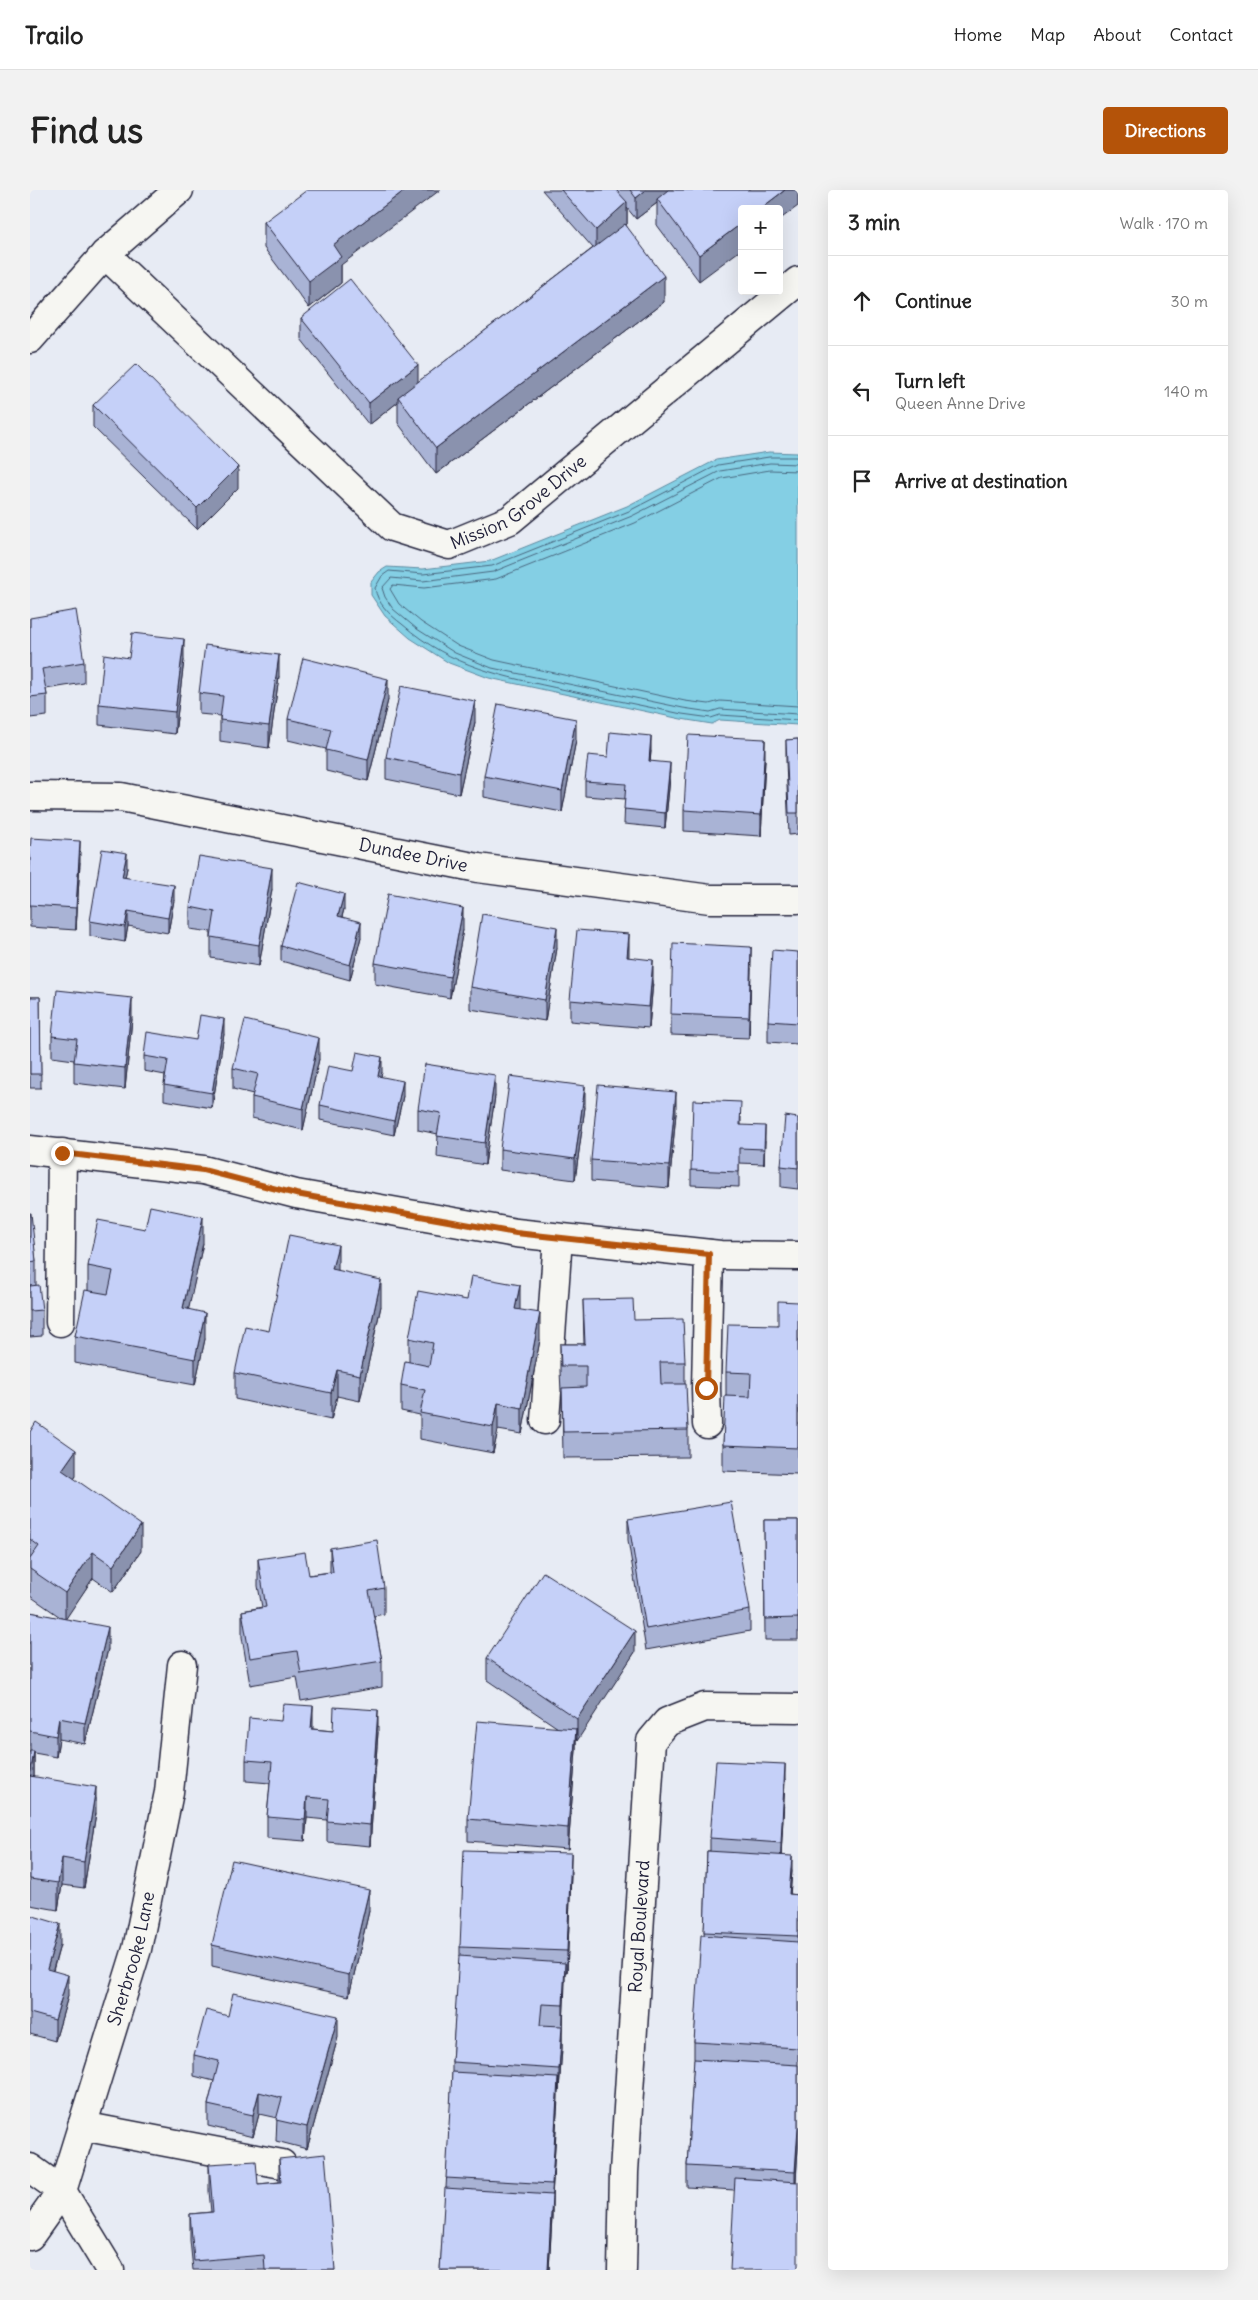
<!DOCTYPE html>
<html lang="en">
<head>
<meta charset="utf-8">
<style>
	:root { --surface:#fff; --page:#f2f2f2; --text:#222; --muted:#767676; --line:#e0e0e0; --accent:#b45309 }
	body { margin:0; font-family:Delius,sans-serif; background:var(--page); color:var(--text) }
	.controls { position:absolute; right:15px; top:15px; display:grid; overflow:hidden; border-radius:5px; box-shadow:0 5px 20px #0002 }
	.controls button { width:45px; height:45px; display:grid; place-items:center; padding:0; border:0; border-bottom:1px solid var(--line); background:var(--surface); color:var(--text); font:25px sans-serif }
	.stop { position:absolute; width:15px; height:15px; margin:-11px; border:4px solid #b45309; border-radius:50%; background:#fff }
	.stop.end { background:#b45309; border-color:#fff; box-shadow:0 1px 5px #0008 }
	.list { margin:0; padding:0; list-style:none }
	h2 { display:flex; justify-content:space-between; align-items:center; height:65px; margin:0; padding:0 20px; font-size:21px }
	h2 small { font-size:16px; font-weight:400; color:var(--muted) }
	.list li { display:grid; grid-template-columns:32px 1fr auto; gap:15px; align-items:center; box-sizing:border-box; height:90px; padding:0 20px; border-top:1px solid var(--line) }
	.list b { display:block; font-size:19px; white-space:nowrap }
	.list p { margin:0; font-size:16px; white-space:nowrap; color:var(--muted) }
	.list em { font-size:16px; font-style:normal; color:var(--muted) }
	.icon { flex:none; width:28px; height:28px; fill:none; stroke:currentColor; stroke-width:2; stroke-linecap:round; stroke-linejoin:round }
	.map { position:relative; flex:none; width:768px; height:2080px; overflow:hidden; border-radius:5px }
	header { display:flex; align-items:center; gap:30px; box-sizing:border-box; height:70px; padding:0 25px; background:var(--surface); border-bottom:1px solid var(--line) }
	header strong { font-size:24px }
	nav { display:flex; gap:28px; margin-inline-start:auto; font-size:18px }
	.intro { display:flex; align-items:center; justify-content:space-between; box-sizing:border-box; height:120px; padding:0 30px }
	h1 { margin:0; font-size:35px }
	.button { padding:12px 22px; border-radius:5px; background:var(--accent); color:#fff; font-size:18px; font-weight:700 }
	main { display:flex; gap:30px; padding:0 30px }
	aside { flex:1; background:var(--surface); border-radius:5px; box-shadow:0 5px 20px #0002 }
	.map>svg:first-child { display:block }
	.water { fill:#84cfe4; stroke:#5d8aa0 }
	.lines { fill:none; stroke-linecap:round; stroke-linejoin:round }
	.shore { stroke:#49677f; stroke-width:1 }
	.minor-casing { stroke:#22223b; stroke-width:31 }
	.minor { stroke:#f6f6f2; stroke-width:28 }
	.wall { fill:#a9b3d5; stroke:#22223b }
	.shaded-wall { fill:#8a92ae; stroke:#22223b }
	.building { fill:#c5d0f8; stroke:#22223b }
	.route { stroke:#b45309; stroke-width:6 }
	.labels { text-anchor:middle; stroke-width:5; stroke-linejoin:round; paint-order:stroke }
	.street-label { font-size:18px; fill:#22223b; stroke:#f6f6f2 }
</style>
</head>
<body>
<header>
<strong>Trailo</strong>
<nav><a>Home</a><a>Map</a><a>About</a><a>Contact</a></nav>
</header>
<div class="intro"><h1>Find us</h1><a class="button">Directions</a></div>
<main>
<div class="map">
<svg width="768" height="2080" viewBox="0 0 768 2080">
	<rect width="100%" height="100%" fill="#e7ebf4"/>
	<filter id="ink" filterUnits="userSpaceOnUse"><feTurbulence type="fractalNoise" baseFrequency=".02" numOctaves="2"/><feDisplacementMap in="SourceGraphic" scale="10" xChannelSelector="R" yChannelSelector="G"/><feConvolveMatrix kernelMatrix="1 2 1 2 8 2 1 2 1" color-interpolation-filters="sRGB"/></filter>
	<g filter="url(#ink)">
		<polygon class="water" points="739,262 768,263 768,535 690,530 682,534 651,529 459,488 419,473 380,448 355,426 341,405 341,392 349,382 357,377 393,379 460,371 597,316 686,270"/>
		<g class="lines">
			<g class="shore">
				<path d="M768,267H739L688,275L599,321L462,376L393,384L359,381L352,386L345,398C347,413 360,425 372,434C423,478 472,486 536,500C575,508 614,516 652,524L681,528L690,525L768,530"/>
				<polyline points="768,274 740,273 690,281 602,326 463,382 393,391 361,388 352,398 355,407 363,419 387,439 425,463 462,478 653,518 680,522 690,519 768,524"/>
				<polyline points="768,281 740,280 692,288 605,333 466,389 394,398 363,395 360,399 369,414 391,432 428,456 464,470 655,511 679,514 690,511 768,516"/>
			</g>
			<g class="minor-casing">
				<g id="minor">
					<path id="s1" d="M75,64L362,337L419,355L480,330L768,91"/>
					<polyline points="0,149 75,64 149,0"/>
					<path id="s2" d="M0,606L91,607L448,678L680,709H768"/>
					<polyline points="0,960 173,980 266,1004 486,1043 690,1065 768,1066"/>
					<polyline points="30,1132 32,963"/>
					<polyline points="515,1230 528,1048"/>
					<polyline points="677,1234 676,1198 679,1064"/>
					<polyline points="52,1936 252,1974"/>
					<polyline points="0,1978 32,2001 80,2080"/>
					<path id="s3" d="M0,2046L32,2001L107,1759L139,1602L152,1475"/>
					<path id="s4" d="M592,2080L594,1982L621,1551L637,1532L675,1517L768,1518"/>
				</g>
			</g>
			<use href="#minor" class="minor"/>
		</g>
		<g class="wall">
			<polygon points="512,0 768,0 669,91 627,35 627,13 606,29 597,18 597,34 596,35 634,112 406,284 368,233 368,212 339,235 271,149 271,128 388,192 563,58"/>
			<polygon points="234,32 311,75 311,93 279,118 234,58"/>
			<polygon points="63,215 208,298 167,339 63,237"/>
			<polygon points="0,428 54,472 54,493 16,499 17,505 17,526 0,528"/>
			<polygon points="99,468 154,470 145,544 69,535 69,514"/>
			<polygon points="249,486 239,558 190,551 190,526 169,524 169,503"/>
			<polygon points="358,510 338,591 296,581 296,559 258,550 258,529"/>
			<polygon points="445,532 429,604 356,589 356,567"/>
			<polygon points="768,549 768,644 759,645 756,571 756,550"/>
			<polygon points="546,550 532,622 454,607 454,586"/>
			<polygon points="621,561 620,571 640,588 635,638 594,634 595,609 555,606 555,591 578,567"/>
			<polygon points="735,570 731,646 654,641 654,620"/>
			<polygon points="0,666 50,672 46,740 0,737"/>
			<polygon points="97,678 95,687 144,710 138,743 98,736 95,752 60,746 60,731"/>
			<polygon points="242,699 229,776 181,768 181,742 160,739 160,717"/>
			<polygon points="314,719 312,727 331,747 320,790 251,771 251,756"/>
			<polygon points="433,740 420,808 345,794 345,773"/>
			<polygon points="527,758 515,831 440,819 440,797"/>
			<polygon points="768,762 768,854 738,852 738,831"/>
			<polygon points="599,768 623,791 619,838 540,831 540,810"/>
			<polygon points="721,778 719,848 641,845 641,824"/>
			<polygon points="0,807 10,807 11,898 0,898"/>
			<polygon points="102,829 95,899 44,893 44,870 22,867 22,846"/>
			<polygon points="194,844 182,918 134,910 134,895 135,885 114,881 114,866 166,850"/>
			<polygon points="289,869 273,940 222,928 222,907 223,904 203,899 203,878"/>
			<polygon points="323,881 352,882 351,887 373,906 364,945 290,930 290,915"/>
			<polygon points="465,906 455,975 407,967 408,944 388,940 388,919"/>
			<polygon points="555,917 545,990 470,980 470,959"/>
			<polygon points="646,923 639,998 561,991 561,970"/>
			<polygon points="711,927 711,935 735,951 734,974 709,973 709,997 661,995 661,980"/>
			<polygon points="768,928 768,999 751,997 751,976"/>
			<polygon points="0,1023 6,1071 6,1096 12,1120 12,1146 0,1147"/>
			<polygon points="173,1053 158,1120 175,1149 165,1195 45,1173 45,1146 58,1101 58,1076"/>
			<polygon points="308,1080 351,1116 330,1211 307,1206 301,1230 205,1209 205,1183 239,1141"/>
			<polygon points="553,1110 604,1130 655,1172 655,1194 658,1240 658,1267 533,1268 532,1202 531,1202 530,1181 530,1154 554,1154"/>
			<polygon points="768,1112 768,1284 693,1281 693,1255 696,1206 696,1182 748,1135"/>
			<polygon points="490,1120 510,1150 492,1244 468,1240 463,1263 390,1249 390,1225 371,1221 371,1195 379,1172 379,1148"/>
			<polygon points="0,1242 46,1286 44,1289 111,1361 83,1402 63,1388 35,1429 78,1459 55,1554 29,1549 26,1567 4,1563 4,1587 66,1623 54,1698 32,1695 28,1720 0,1715 0,1422 33,1429 0,1406"/>
			<polygon points="598,1329 720,1420 720,1441 616,1460 598,1350"/>
			<polygon points="734,1330 768,1330 768,1450 735,1450"/>
			<polygon points="300,1358 354,1398 354,1424 344,1426 352,1471 352,1497 271,1511 267,1487 220,1495 212,1447 212,1421 232,1417 228,1396 228,1369 279,1385 300,1382"/>
			<polygon points="605,1462 546,1550 546,1560 538,1659 438,1651 438,1629 528,1538 457,1490 457,1468"/>
			<polygon points="283,1539 303,1541 348,1542 340,1656 297,1652 297,1630 277,1628 275,1651 237,1648 237,1627 240,1593 216,1591 216,1570"/>
			<polygon points="755,1589 751,1665 762,1681 760,1704 768,1705 768,1958 766,1992 704,2000 657,1997 657,1976 664,1871 664,1852 674,1746 677,1661 680,1661 680,1648"/>
			<polygon points="541,1684 537,1782 535,1782 533,1837 532,1836 532,1858 529,1900 528,1900 522,2007 522,2026 519,2080 410,2080 416,1998 422,1891 422,1872 430,1766 430,1757"/>
			<polygon points="339,1721 319,1806 182,1776 182,1755"/>
			<polygon points="0,1725 30,1755 23,1781 38,1806 25,1851 0,1844"/>
			<polygon points="198,1826 308,1847 277,1959 246,1951 247,1928 229,1924 223,1947 178,1936 178,1915 184,1891 164,1886 164,1865"/>
			<polygon points="249,1969 305,2080 163,2080 160,2050 160,2024 181,2022 179,2001 179,1974 228,1994 249,1992"/>
		</g>
		<g class="shaded-wall">
			<polygon points="375,0 410,0 311,75 311,93 279,118 279,91 303,55"/>
			<polygon points="616,0 643,0 627,9 627,13 606,29 606,8"/>
			<polygon points="755,0 768,0 768,16 749,30 749,19 730,19"/>
			<polygon points="597,12 597,34 566,61 566,40"/>
			<polygon points="712,33 712,59 669,91 669,65"/>
			<polygon points="634,86 634,112 406,284 406,258"/>
			<polygon points="388,175 388,196 368,207 368,212 339,235 339,213"/>
			<polygon points="208,277 208,298 167,339 167,318"/>
			<polygon points="154,449 154,470 145,544 145,522"/>
			<polygon points="249,465 249,486 239,558 239,536"/>
			<polygon points="358,489 358,510 338,591 338,570"/>
			<polygon points="445,511 445,532 429,604 429,583"/>
			<polygon points="546,529 546,550 532,622 532,601"/>
			<polygon points="621,546 621,561 619,586 619,571"/>
			<polygon points="735,549 735,570 731,646 731,625"/>
			<polygon points="640,573 640,588 635,638 635,623"/>
			<polygon points="50,651 50,672 46,740 46,718"/>
			<polygon points="97,663 97,678 92,702 92,687"/>
			<polygon points="242,678 242,699 229,776 229,755"/>
			<polygon points="144,695 144,710 138,743 138,728"/>
			<polygon points="314,704 314,719 308,741 308,726"/>
			<polygon points="433,718 433,740 420,808 420,787"/>
			<polygon points="98,721 98,736 95,752 95,737"/>
			<polygon points="331,732 331,747 320,790 320,775"/>
			<polygon points="527,737 527,758 515,831 515,810"/>
			<polygon points="599,744 599,765 597,789 597,767"/>
			<polygon points="721,757 721,778 719,848 719,827"/>
			<polygon points="623,770 623,791 619,838 619,817"/>
			<polygon points="102,808 102,829 95,899 95,878"/>
			<polygon points="194,829 194,844 182,918 182,903"/>
			<polygon points="289,848 289,869 273,940 273,919"/>
			<polygon points="352,867 352,882 348,901 348,886"/>
			<polygon points="465,885 465,906 455,975 455,953"/>
			<polygon points="373,891 373,906 364,945 364,931"/>
			<polygon points="555,896 555,917 545,990 545,969"/>
			<polygon points="646,902 646,923 639,998 639,976"/>
			<polygon points="735,936 735,951 734,974 734,959"/>
			<polygon points="173,1027 173,1053 153,1145 153,1118"/>
			<polygon points="308,1055 308,1082 302,1079"/>
			<polygon points="351,1090 351,1116 330,1211 330,1185"/>
			<polygon points="490,1095 490,1122 485,1119"/>
			<polygon points="175,1123 175,1149 165,1195 165,1169"/>
			<polygon points="510,1123 510,1150 492,1244 492,1218"/>
			<polygon points="307,1180 307,1206 301,1230 301,1203"/>
			<polygon points="468,1213 468,1240 463,1263 463,1237"/>
			<polygon points="46,1260 46,1286 32,1306 32,1280"/>
			<polygon points="111,1335 111,1361 83,1402 83,1376"/>
			<polygon points="63,1362 63,1388 35,1430 35,1403"/>
			<polygon points="78,1437 78,1459 55,1554 55,1533"/>
			<polygon points="605,1441 605,1462 547,1551 547,1529"/>
			<polygon points="283,1516 283,1537 281,1560 281,1539"/>
			<polygon points="348,1520 348,1542 340,1656 340,1635"/>
			<polygon points="29,1528 29,1549 26,1567 26,1546"/>
			<polygon points="546,1539 546,1560 538,1659 538,1638"/>
			<polygon points="4,1561 4,1587 0,1586"/>
			<polygon points="755,1574 755,1589 751,1667 751,1653"/>
			<polygon points="66,1597 66,1623 54,1698 54,1672"/>
			<polygon points="277,1607 277,1628 275,1651 275,1630"/>
			<polygon points="541,1663 541,1684 537,1782 537,1761"/>
			<polygon points="762,1666 762,1681 759,1719 759,1704"/>
			<polygon points="32,1668 32,1695 28,1720 28,1693"/>
			<polygon points="339,1700 339,1721 319,1806 319,1785"/>
			<polygon points="30,1734 30,1755 17,1800 17,1779"/>
			<polygon points="535,1773 535,1794 533,1837 533,1815"/>
			<polygon points="38,1785 38,1806 25,1851 25,1830"/>
			<polygon points="308,1826 308,1847 277,1959 277,1937"/>
			<polygon points="532,1836 532,1858 529,1900 529,1879"/>
			<polygon points="528,1888 528,1909 522,2007 522,2026 519,2080 518,2080"/>
			<polygon points="229,1902 229,1924 223,1947 223,1925"/>
			<polygon points="768,1937 768,1958 765,2003 765,1982"/>
		</g>
		<g class="building">
			<polygon points="277,0 375,0 303,55 311,67 279,91 234,32"/>
			<polygon points="531,0 586,0 597,12 566,40"/>
			<polygon points="600,0 616,0 606,8"/>
			<polygon points="638,0 755,0 730,19 712,19 712,33 669,65 627,9"/>
			<polygon points="595,34 634,86 406,258 368,207"/>
			<polygon points="320,89 388,175 339,213 271,128"/>
			<polygon points="106,174 208,277 167,318 63,215"/>
			<polygon points="46,420 54,472 12,479 17,505 0,507 0,428"/>
			<polygon points="102,443 154,449 145,522 69,514 74,464 99,468"/>
			<polygon points="175,455 249,465 239,536 190,530 193,506 169,503"/>
			<polygon points="273,468 358,489 338,570 296,560 301,539 258,529"/>
			<polygon points="371,496 445,511 429,583 356,567"/>
			<polygon points="468,514 546,529 532,601 454,586"/>
			<polygon points="580,542 621,546 619,571 640,573 635,623 594,619 596,594 555,591 558,565 578,567"/>
			<polygon points="658,545 735,549 731,625 654,620"/>
			<polygon points="768,549 768,623 759,623 756,550"/>
			<polygon points="1,648 50,651 46,718 0,715 0,666"/>
			<polygon points="72,659 97,663 92,687 144,695 138,728 98,721 95,737 60,731"/>
			<polygon points="169,666 242,678 229,755 181,747 185,722 160,717"/>
			<polygon points="268,692 314,704 308,726 331,732 320,775 251,756"/>
			<polygon points="358,704 433,718 420,787 345,773"/>
			<polygon points="452,724 527,737 515,810 440,797"/>
			<polygon points="547,740 599,744 597,767 623,770 619,817 540,810"/>
			<polygon points="643,753 721,757 719,827 641,824"/>
			<polygon points="742,760 768,762 768,833 738,831"/>
			<polygon points="27,800 102,808 95,878 44,872 47,849 22,846"/>
			<polygon points="0,807 10,807 11,884 0,884"/>
			<polygon points="170,825 194,829 182,903 134,895 138,870 114,866 117,842 166,850"/>
			<polygon points="215,830 289,848 273,919 222,907 228,884 203,878"/>
			<polygon points="327,862 352,867 348,886 373,891 364,931 290,915 298,876 323,881"/>
			<polygon points="395,874 465,885 455,953 407,946 411,923 388,919"/>
			<polygon points="480,886 555,896 545,969 470,959"/>
			<polygon points="568,895 646,902 639,976 561,970"/>
			<polygon points="663,910 711,912 710,935 735,936 734,959 709,958 709,982 661,980"/>
			<polygon points="755,926 768,928 768,978 751,976"/>
			<polygon points="120,1016 173,1027 153,1118 175,1123 165,1169 45,1146 55,1100 78,1104 83,1081 58,1076 68,1030 115,1039"/>
			<polygon points="0,1023 1,1023 6,1071 0,1072"/>
			<polygon points="259,1045 308,1055 302,1079 351,1090 330,1185 307,1180 301,1203 205,1183 215,1136 239,1141"/>
			<polygon points="441,1086 490,1095 485,1119 510,1123 492,1218 468,1213 463,1237 390,1223 395,1200 371,1195 375,1171 399,1176 403,1153 379,1148 388,1101 437,1110"/>
			<polygon points="9,1095 12,1120 0,1121 0,1096"/>
			<polygon points="603,1109 604,1130 653,1129 655,1172 630,1172 631,1194 656,1194 658,1240 533,1242 532,1198 556,1197 556,1176 531,1176 530,1154 555,1154 553,1110"/>
			<polygon points="748,1111 768,1112 768,1258 693,1255 695,1206 720,1207 721,1183 696,1182 698,1134 748,1135"/>
			<polygon points="6,1232 46,1260 32,1280 111,1335 83,1376 63,1362 35,1403 0,1379 0,1369 9,1356 0,1349 0,1242"/>
			<polygon points="701,1312 720,1420 616,1439 598,1329"/>
			<polygon points="734,1330 768,1330 768,1428 735,1429"/>
			<polygon points="347,1350 354,1398 339,1401 352,1471 271,1484 267,1461 220,1468 212,1421 236,1417 228,1369 275,1362 279,1385 303,1382 300,1358"/>
			<polygon points="513,1382 605,1441 547,1529 457,1468"/>
			<polygon points="0,1422 78,1437 55,1533 29,1528 26,1546 0,1541"/>
			<polygon points="253,1514 283,1516 281,1539 303,1541 304,1517 348,1520 340,1635 297,1631 299,1609 277,1607 275,1630 237,1627 242,1572 216,1570 219,1528 251,1531"/>
			<polygon points="447,1531 546,1539 538,1638 438,1629"/>
			<polygon points="0,1561 4,1561 0,1586 66,1597 54,1672 32,1668 28,1693 0,1689"/>
			<polygon points="686,1571 755,1574 751,1653 680,1648"/>
			<polygon points="434,1660 541,1663 537,1761 430,1757"/>
			<polygon points="677,1661 762,1666 759,1704 768,1705 768,1746 674,1742"/>
			<polygon points="202,1670 339,1700 319,1785 182,1755"/>
			<polygon points="0,1725 30,1734 17,1779 38,1785 25,1830 0,1823"/>
			<polygon points="671,1745 768,1752 768,1858 664,1852"/>
			<polygon points="429,1766 535,1773 533,1815 512,1814 510,1835 532,1836 529,1879 422,1872"/>
			<polygon points="203,1803 308,1826 277,1937 246,1930 252,1908 229,1902 223,1925 178,1915 189,1871 164,1865 176,1820 198,1826"/>
			<polygon points="664,1869 768,1875 768,1937 765,1982 657,1976"/>
			<polygon points="422,1882 528,1888 522,1994 416,1988"/>
			<polygon points="295,1964 305,2080 235,2080 234,2065 164,2071 160,2024 183,2022 179,1974 226,1971 228,1994 251,1992 249,1969"/>
			<polygon points="705,1988 768,1992 768,2080 700,2080"/>
			<polygon points="415,1998 522,2005 518,2080 410,2080"/>
		</g>
	</g>
	<g class="lines" filter="url(#ink)">
		<polyline class="route" points="32,963 173,980 266,1004 486,1043 679,1064 676,1198"/>
	</g>
	<g class="labels">
		<g class="street-label">
			<text dy="6" stroke="none"><textPath href="#s1" startOffset="538">Mission Grove Drive</textPath></text>
			<text dy="6" stroke="none"><textPath href="#s2" startOffset="389">Dundee Drive</textPath></text>
			<text dy="6" stroke="none"><textPath href="#s4" startOffset="344">Royal Boulevard</textPath></text>
			<text dy="6" stroke="none"><textPath href="#s3" startOffset="298">Sherbrooke Lane</textPath></text>
		</g>
	</g>
</svg>
<div class="controls">
<button>+</button>
<button>−</button>
</div>
<div class="stop" style="left:676px;top:1198px"></div>
<div class="stop end" style="left:32px;top:963px"></div>
</div>
<aside>
<h2>3 min<small>Walk · 170 m</small></h2>
<ul class="list">
<li><svg class="icon" aria-label="ahead" viewBox="0 0 24 24"><path d="M12 20V5M6 11l6-6 6 6"/></svg><div><b>Continue</b></div><em>30 m</em></li>
<li><svg class="icon" aria-label="left" viewBox="0 0 24 24"><path d="M17 20v-9H6M10 6l-5 5 5 5"/></svg><div><b>Turn left</b><p>Queen Anne Drive</p></div><em>140 m</em></li>
<li><svg class="icon" aria-label="arrive" viewBox="0 0 24 24"><path d="M6 21V4h12l-3 4 3 4H6"/></svg><div><b>Arrive at destination</b></div></li>
</ul>
</aside>
</main>
</body>
</html>
